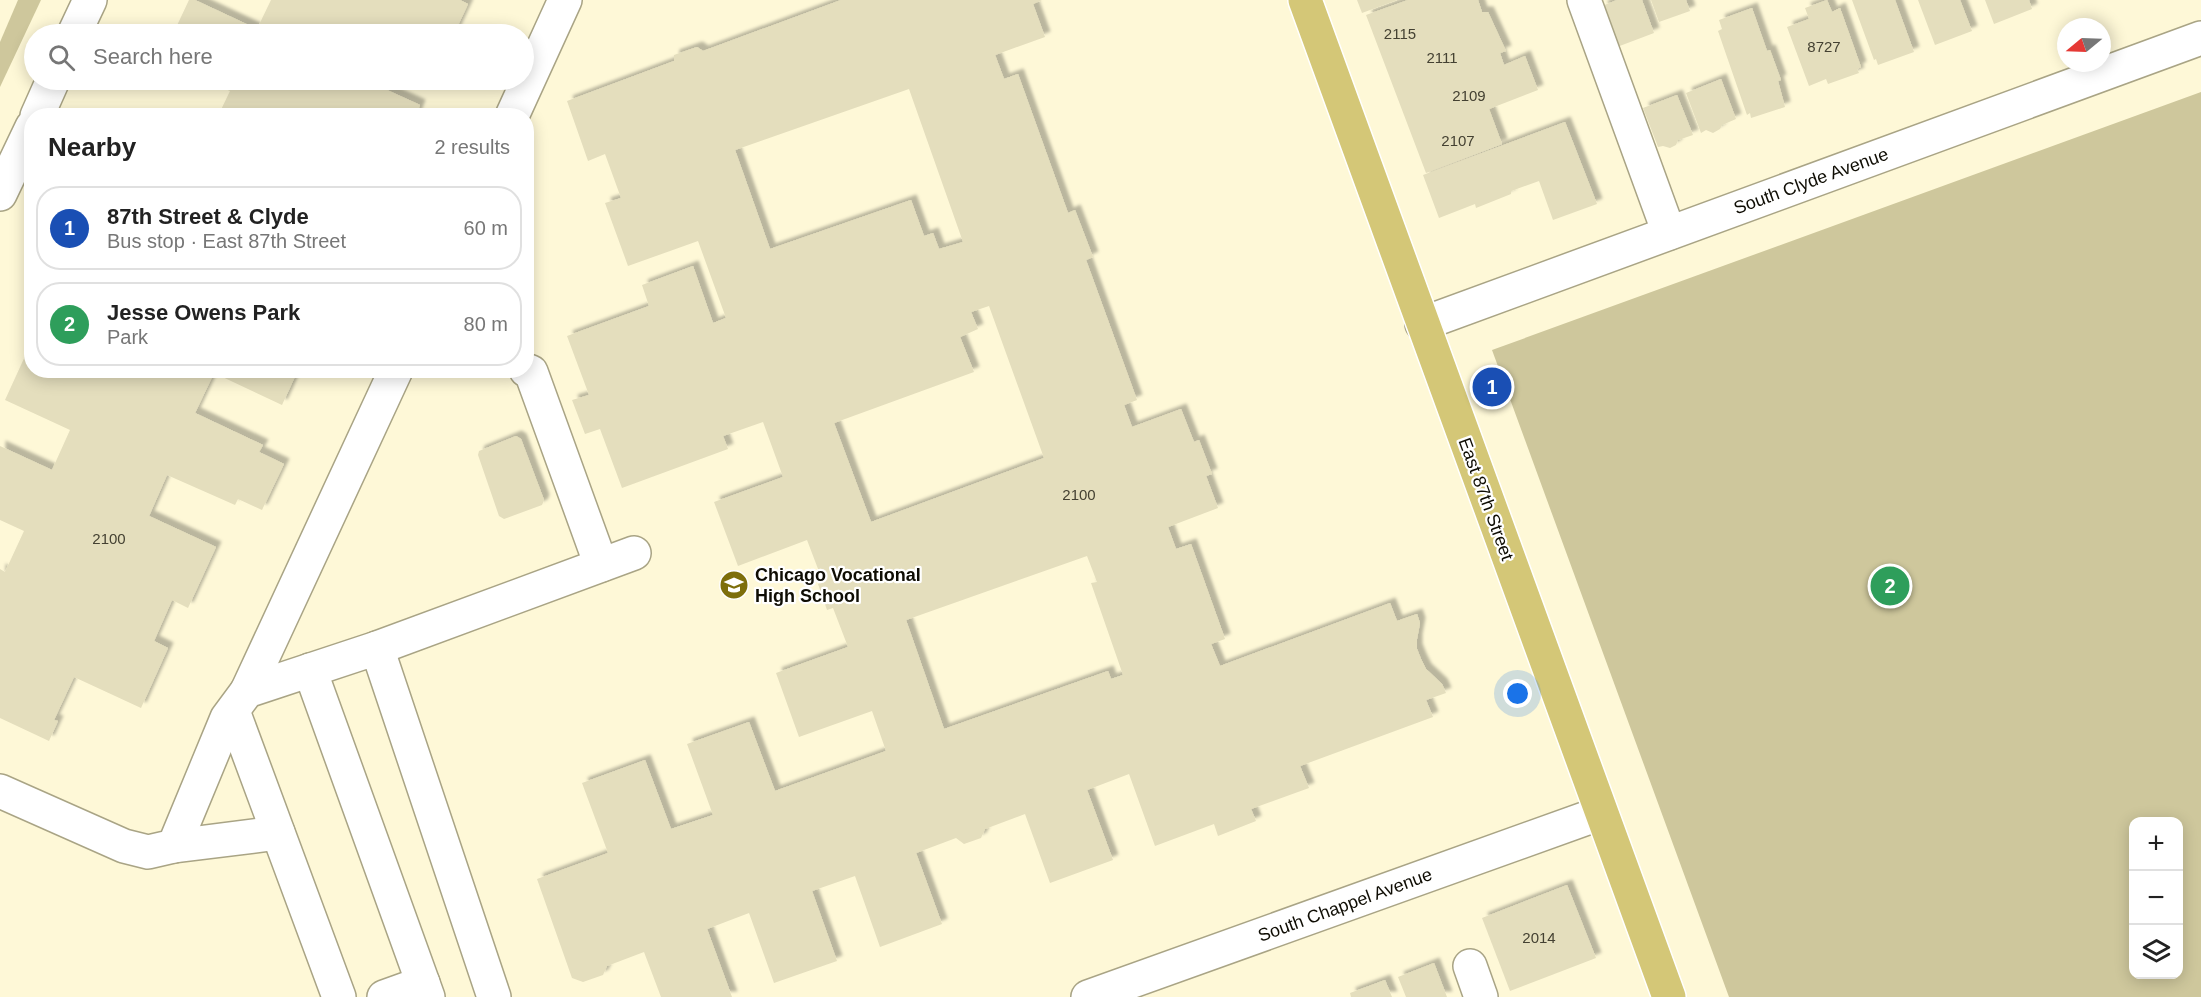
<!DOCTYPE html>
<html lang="en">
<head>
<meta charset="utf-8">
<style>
	:root { --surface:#fff; --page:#f2f2f2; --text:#222; --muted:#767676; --line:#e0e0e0; --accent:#7d6e0b }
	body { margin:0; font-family:Arial,sans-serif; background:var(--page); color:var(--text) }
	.controls { position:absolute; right:18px; bottom:18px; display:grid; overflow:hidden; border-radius:12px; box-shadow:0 3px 15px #0003 }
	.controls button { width:54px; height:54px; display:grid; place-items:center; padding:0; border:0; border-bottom:2px solid var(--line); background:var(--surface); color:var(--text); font:30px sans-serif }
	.compass { position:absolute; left:2057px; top:18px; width:54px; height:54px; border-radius:50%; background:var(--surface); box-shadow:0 3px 15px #0003; rotate:251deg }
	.you { position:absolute; left:1518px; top:694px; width:21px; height:21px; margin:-15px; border:4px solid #fff; border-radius:50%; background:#1a73e8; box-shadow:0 0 0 9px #1a73e833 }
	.badge { display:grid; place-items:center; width:39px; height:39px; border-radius:50%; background:var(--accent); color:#fff; font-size:20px; font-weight:700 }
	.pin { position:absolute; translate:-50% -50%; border:3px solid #fff; box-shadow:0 2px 6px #0006 }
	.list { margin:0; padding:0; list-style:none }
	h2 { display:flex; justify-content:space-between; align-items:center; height:78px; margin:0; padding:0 24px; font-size:26px }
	h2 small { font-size:20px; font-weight:400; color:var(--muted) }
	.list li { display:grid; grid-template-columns:39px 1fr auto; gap:18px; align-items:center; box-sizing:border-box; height:84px; margin:0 12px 12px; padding:0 12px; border:2px solid var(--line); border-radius:24px }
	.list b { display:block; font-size:22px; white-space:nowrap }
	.list p { margin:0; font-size:20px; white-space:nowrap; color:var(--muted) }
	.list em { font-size:20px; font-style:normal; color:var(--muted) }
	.icon { flex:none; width:33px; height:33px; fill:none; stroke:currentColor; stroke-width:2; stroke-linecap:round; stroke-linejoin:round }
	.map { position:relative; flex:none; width:2201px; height:997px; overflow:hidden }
	.search { position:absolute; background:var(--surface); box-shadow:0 3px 15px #0003; left:24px; top:24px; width:510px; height:66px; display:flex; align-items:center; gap:15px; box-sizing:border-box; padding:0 21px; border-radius:33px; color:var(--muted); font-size:22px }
	.panel { position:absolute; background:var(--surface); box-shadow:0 3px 15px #0003; left:24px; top:108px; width:510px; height:270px; border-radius:24px }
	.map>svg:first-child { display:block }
	.green { fill:#cec79c; fill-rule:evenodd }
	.building { fill:#e4debd; fill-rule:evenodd; filter:url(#shadow) }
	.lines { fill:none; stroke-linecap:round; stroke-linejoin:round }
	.minor-casing { stroke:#a9a485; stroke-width:36 }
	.major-casing { stroke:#fff; stroke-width:36 }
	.minor { stroke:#fff; stroke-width:33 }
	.major { stroke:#d4c777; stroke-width:33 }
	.labels { text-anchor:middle; stroke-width:4.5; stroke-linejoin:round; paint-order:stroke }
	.number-label { font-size:15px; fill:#444132 }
	.street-label { font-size:18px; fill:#0f0d04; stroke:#fff }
	.poi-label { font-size:18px; font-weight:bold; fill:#0f0d04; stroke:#fff; text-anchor:start }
</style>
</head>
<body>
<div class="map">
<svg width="2201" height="997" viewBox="0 0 2201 997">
	<defs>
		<filter id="shadow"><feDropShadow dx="5.5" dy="-5.5" stdDeviation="1.5" flood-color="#0004"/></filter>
	</defs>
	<rect width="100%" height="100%" fill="#fef8d7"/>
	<g class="green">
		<polygon points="18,0 41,0 0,87 0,42"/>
		<path d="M2201,92V997H1729L1492,350ZM2134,822H2178V974H2134Z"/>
	</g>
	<g class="building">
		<polygon points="189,0 195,0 257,29 271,0 460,0 468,4 454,34 372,33 371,34 173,34"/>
		<path d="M841,0H1042L1033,4L1045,37L995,55L1004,79L1018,74L1068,213L1075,210L1093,257L1086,260L1137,400L1124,405L1132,427L1181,409L1194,442L1199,440L1212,474L1206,476L1218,508L1168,527L1176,549L1191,544L1225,639L1211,644L1220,666L1390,603L1397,621L1417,614L1420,623L1417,639V649L1421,659L1426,669L1442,684L1446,693L1426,700L1433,717L1300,766L1309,788L1251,809L1256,821L1218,836L1214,824L1155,846L1129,774L1087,790L1113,860L1050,883L1025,814L985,829L981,838L964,844L956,838L916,853L942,924L880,947L855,876L812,891L837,961L774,983L749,913L707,929L732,997H661L644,952L607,966L603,975L583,982L572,978L537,879L608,853L582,783L645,760L671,829L713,815L687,744L749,722L775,791L886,751L872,711L799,737L776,673L848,647L833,608L827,610L818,584L823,582L807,540L738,566L714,502L783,477L763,422L723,436L728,449L622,488L600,429L585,434L572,400L589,395L567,336L649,306L642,285L693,266L713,323L726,318L698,241L628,266L605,203L621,198L605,154L588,161L567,101L674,61V55L697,47L703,51ZM909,89L963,242L939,249L933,233L924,236L911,200L770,249L735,150ZM989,306L1044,458L871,522L834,423L974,372L960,337L978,329L971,312ZM1087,556L1097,582L1091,583L1123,675L1111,679L1108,671L944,729L906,620Z"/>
		<polygon points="1357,0 1397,0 1362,13"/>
		<polygon points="1408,0 1478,0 1482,12 1488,12 1506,51 1500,53 1504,65 1525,56 1538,90 1489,109 1502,144 1426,173 1366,15"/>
		<polygon points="1617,0 1642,0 1654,33 1617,47 1602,6"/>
		<polygon points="1651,0 1686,0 1690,11 1659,22"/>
		<polygon points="1827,0 1832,12 1840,8 1861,67 1857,69 1859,73 1828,84 1826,79 1809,86 1787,27 1809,19 1805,8"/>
		<polygon points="1852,0 1895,0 1914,52 1878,65 1876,59 1874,60"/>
		<polygon points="1918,0 1960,0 1972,31 1935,45"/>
		<polygon points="1985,0 2029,0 2032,9 1994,24"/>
		<polygon points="1752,8 1767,51 1770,50 1781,80 1778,81 1785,107 1751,118 1750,113 1747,115 1718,31 1722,29 1719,20"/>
		<polygon points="1721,79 1736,119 1722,125 1720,129 1713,133 1706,130 1701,133 1686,93"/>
		<polygon points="204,80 365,80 420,105 416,116 218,116 230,91"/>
		<polygon points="1677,95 1693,135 1678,140 1676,145 1670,148 1663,146 1658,147 1643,108"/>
		<polygon points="1565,122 1597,204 1553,220 1539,181 1511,191 1511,194 1476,208 1475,204 1439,218 1423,175"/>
		<polygon points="32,341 32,370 298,370 282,405 214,373 195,413 263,445 259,452 284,464 262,510 238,499 235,505 167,475 149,516 216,547 188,608 172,600 154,641 168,648 141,708 74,677 54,720 58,721 49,741 0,718 0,569 5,572 24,531 0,520 0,446 52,470 70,430 5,400"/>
		<polygon points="516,436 521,439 544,500 542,505 504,519 499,516 478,455 479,451"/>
		<polygon points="1567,885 1596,958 1510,991 1482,918"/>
		<polygon points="1434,963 1447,997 1406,997 1398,977"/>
		<polygon points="1385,980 1392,997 1351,997 1350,993"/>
	</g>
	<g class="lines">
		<g class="minor-casing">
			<g id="minor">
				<polyline points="1584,0 1669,233"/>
				<polyline points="74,34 90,0"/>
				<polyline points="37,116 53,80"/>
				<polyline points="512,116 565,0"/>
				<polyline points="0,194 32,127"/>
				<polyline points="1422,324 2201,38"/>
				<polyline points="526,370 531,372 601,565"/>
				<polyline points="377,648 634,553"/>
				<polyline points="310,670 428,997"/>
				<polyline points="247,691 396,370"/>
				<polyline points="233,711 339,997"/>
				<polyline points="0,791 124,846 148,852 174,846 227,718 247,691 377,648 494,997"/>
				<polyline points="174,846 278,833"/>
				<polyline points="1470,966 1481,997"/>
				<polyline points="384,997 423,983"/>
				<polyline points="1088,997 1601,813"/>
			</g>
		</g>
		<g class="major-casing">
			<polyline id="major" points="1305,0 1669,997"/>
		</g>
		<use href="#minor" class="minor"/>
		<use href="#major" class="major"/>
	</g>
	<defs>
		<g id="school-disc" transform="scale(1.5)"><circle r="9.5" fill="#7d6e0b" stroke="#fff"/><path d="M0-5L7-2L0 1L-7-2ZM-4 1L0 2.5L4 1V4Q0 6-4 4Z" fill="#fff"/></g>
	</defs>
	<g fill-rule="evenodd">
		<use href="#school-disc" x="734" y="585"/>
	</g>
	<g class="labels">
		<g class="number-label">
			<text x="1400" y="39">2115</text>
			<text x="1824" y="52">8727</text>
			<text x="1442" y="63">2111</text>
			<text x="1469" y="101">2109</text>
			<text x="1458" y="146">2107</text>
			<text x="1079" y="500">2100</text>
			<text x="109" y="544">2100</text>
			<text x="1539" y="943">2014</text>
		</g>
		<g class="street-label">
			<text transform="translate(1811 181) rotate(-20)" y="6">South Clyde Avenue</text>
			<text transform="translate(1486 499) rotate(70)" y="6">East 87th Street</text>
			<text transform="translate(1345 905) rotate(-20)" y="6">South Chappel Avenue</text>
		</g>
		<g class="poi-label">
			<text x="755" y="581">Chicago Vocational<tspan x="755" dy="21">High School</tspan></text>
		</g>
	</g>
</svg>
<div class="controls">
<button>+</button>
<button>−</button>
<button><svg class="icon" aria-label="layers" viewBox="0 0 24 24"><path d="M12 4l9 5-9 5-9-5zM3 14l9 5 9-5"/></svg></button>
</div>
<svg class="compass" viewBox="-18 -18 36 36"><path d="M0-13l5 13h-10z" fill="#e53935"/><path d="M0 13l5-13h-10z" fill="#767676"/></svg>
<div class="you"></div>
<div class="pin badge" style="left:1492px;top:387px;background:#1a4fb4">1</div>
<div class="pin badge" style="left:1890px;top:586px;background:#2e9e5b">2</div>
<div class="search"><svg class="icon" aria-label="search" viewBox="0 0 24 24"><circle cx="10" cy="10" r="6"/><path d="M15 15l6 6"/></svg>Search here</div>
<section class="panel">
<h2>Nearby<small>2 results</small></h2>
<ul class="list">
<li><span class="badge" style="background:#1a4fb4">1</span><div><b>87th Street &amp; Clyde</b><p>Bus stop · East 87th Street</p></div><em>60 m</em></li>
<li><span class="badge" style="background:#2e9e5b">2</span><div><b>Jesse Owens Park</b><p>Park</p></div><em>80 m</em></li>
</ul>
</section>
</div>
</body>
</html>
